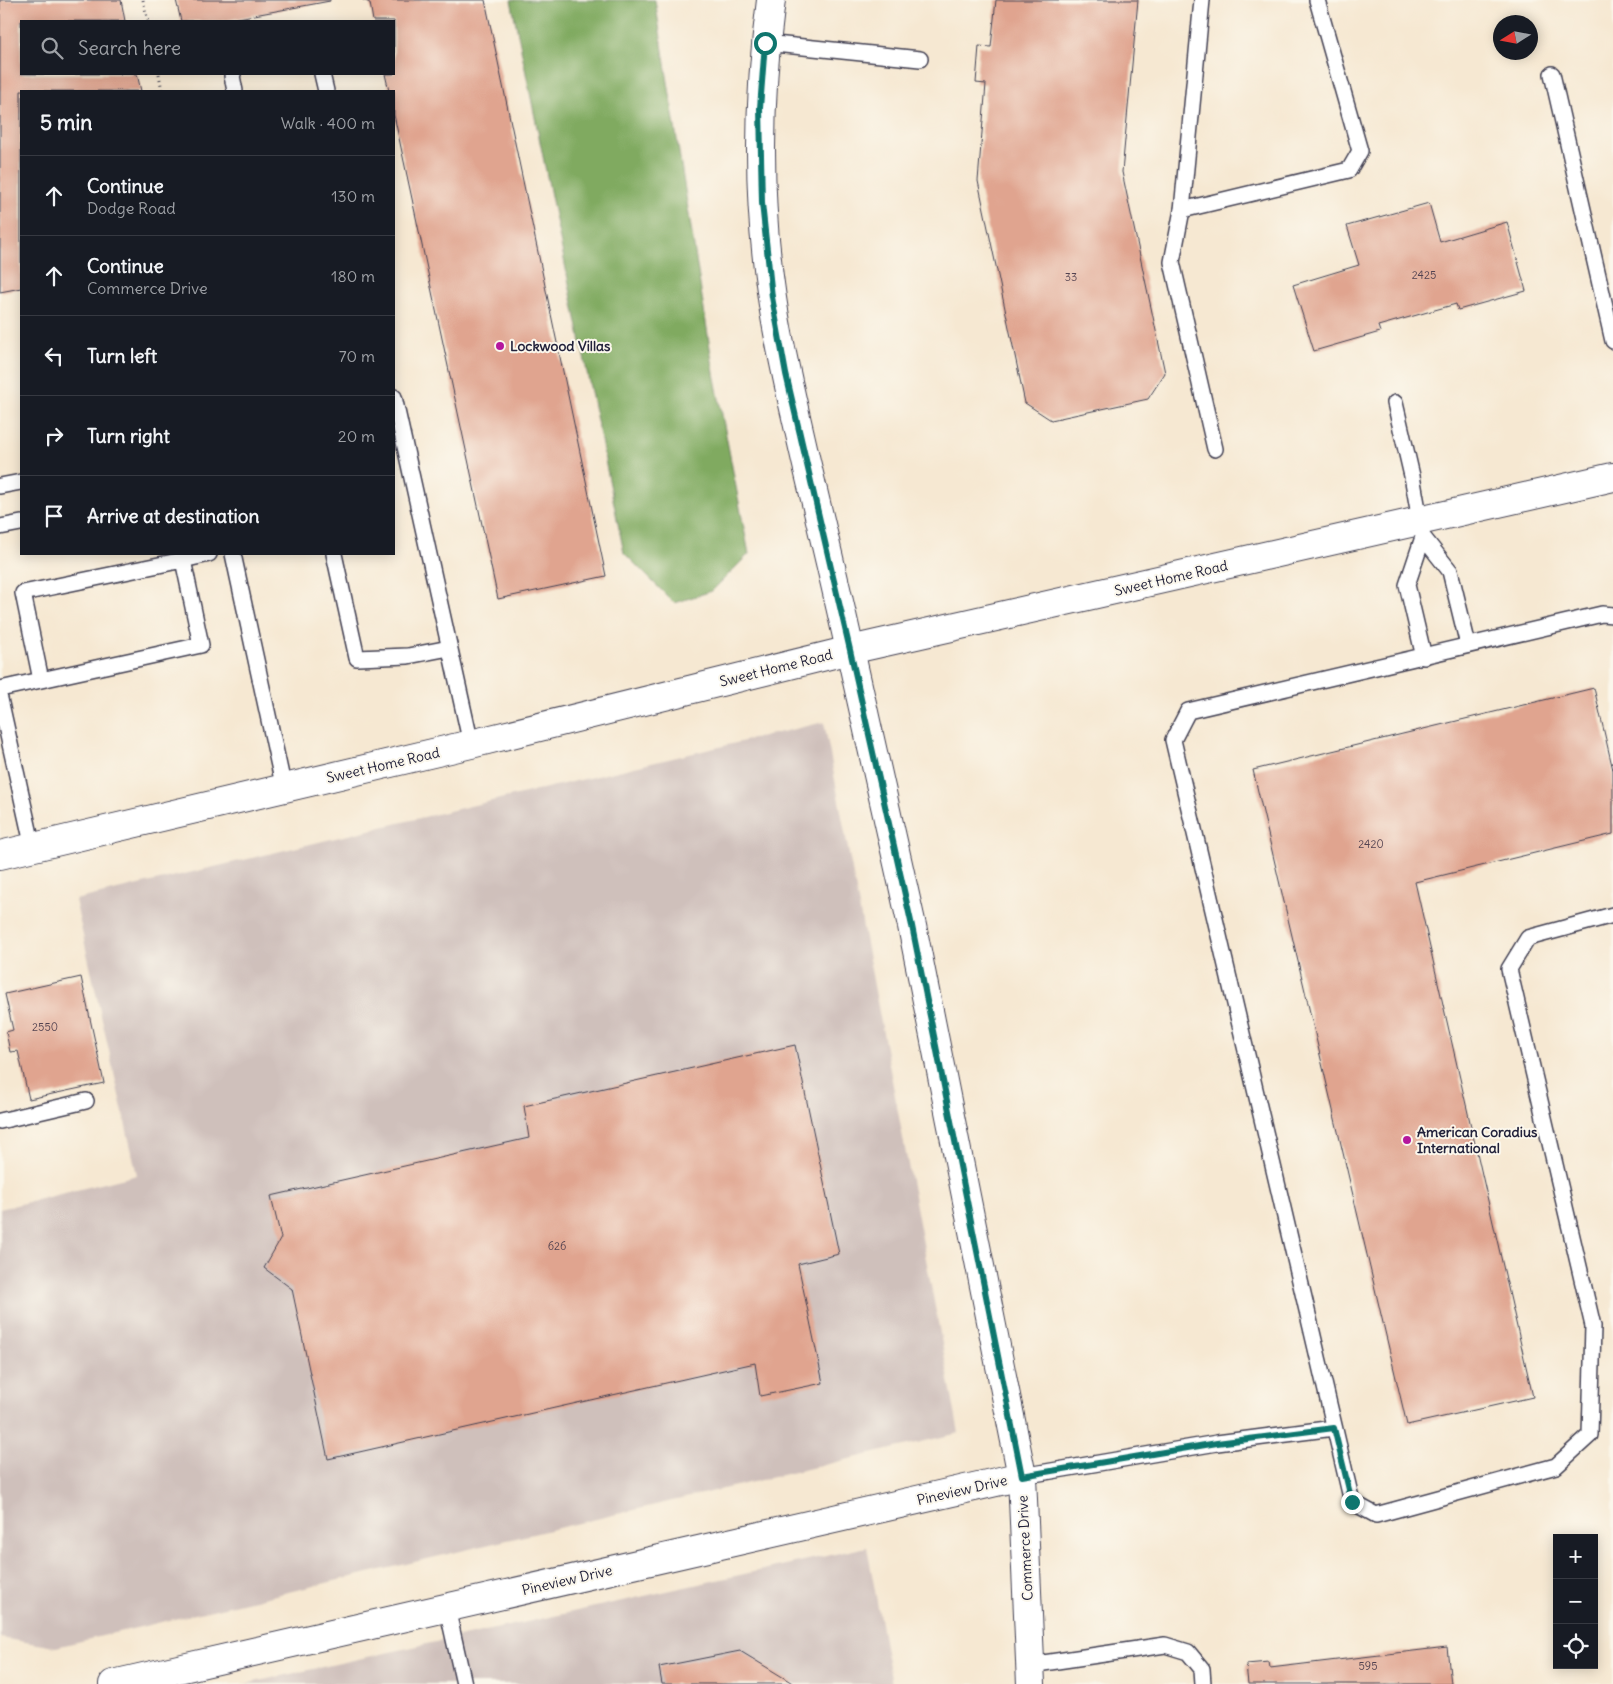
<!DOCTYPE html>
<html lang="en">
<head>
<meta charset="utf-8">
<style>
	:root { --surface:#171b24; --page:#242831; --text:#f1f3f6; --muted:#9ea1a6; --line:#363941 }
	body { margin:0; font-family:Delius,sans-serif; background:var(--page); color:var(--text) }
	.controls { position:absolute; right:15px; bottom:15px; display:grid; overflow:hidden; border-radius:0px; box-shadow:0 2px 12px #0003 }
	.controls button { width:45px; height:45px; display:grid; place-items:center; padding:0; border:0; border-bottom:1px solid var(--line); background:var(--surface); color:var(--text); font:25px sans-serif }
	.compass { position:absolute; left:1493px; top:15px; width:45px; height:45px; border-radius:50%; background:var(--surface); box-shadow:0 2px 12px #0003; rotate:259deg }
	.stop { position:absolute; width:15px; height:15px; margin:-11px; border:4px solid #0f766e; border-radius:50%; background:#fff }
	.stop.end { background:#0f766e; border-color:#fff; box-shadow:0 1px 5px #0008 }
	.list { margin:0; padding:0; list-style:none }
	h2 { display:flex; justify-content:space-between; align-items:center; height:65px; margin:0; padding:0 20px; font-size:21px }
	h2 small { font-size:16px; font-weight:400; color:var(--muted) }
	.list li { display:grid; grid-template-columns:32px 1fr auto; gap:15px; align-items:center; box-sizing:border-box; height:80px; padding:0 20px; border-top:1px solid var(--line) }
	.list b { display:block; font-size:19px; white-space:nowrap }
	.list p { margin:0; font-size:16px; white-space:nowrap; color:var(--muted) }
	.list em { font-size:16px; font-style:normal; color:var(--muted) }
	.icon { flex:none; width:28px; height:28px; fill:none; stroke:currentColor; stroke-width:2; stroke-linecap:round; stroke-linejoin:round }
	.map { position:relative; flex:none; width:1613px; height:1684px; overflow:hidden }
	.search { position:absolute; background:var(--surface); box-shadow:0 2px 12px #0003; left:20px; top:20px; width:375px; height:55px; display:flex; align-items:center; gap:12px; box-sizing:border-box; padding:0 18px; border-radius:0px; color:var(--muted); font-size:19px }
	.panel { position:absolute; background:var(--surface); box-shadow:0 2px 12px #0003; left:20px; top:90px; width:375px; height:465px; border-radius:0px }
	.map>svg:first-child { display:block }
	.industrial { fill:#cfc0bb }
	.forest { fill:#80aa61; stroke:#51664e }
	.building { fill:#e0a48f }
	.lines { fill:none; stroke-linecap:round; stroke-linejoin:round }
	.lane-casing { stroke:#424052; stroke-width:18 }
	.street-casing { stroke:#424052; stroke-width:30 }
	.secondary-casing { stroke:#424052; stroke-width:30 }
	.path { stroke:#424052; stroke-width:3; stroke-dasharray:1 4; stroke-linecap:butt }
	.lane { stroke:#fff; stroke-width:15 }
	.street { stroke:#fff; stroke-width:28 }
	.secondary { stroke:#fff; stroke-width:28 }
	.route { stroke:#0f766e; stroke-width:6 }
	.poi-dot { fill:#b5179e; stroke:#fbf7ec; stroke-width:2 }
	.labels { text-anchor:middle; stroke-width:4; stroke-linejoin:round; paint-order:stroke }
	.number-label { font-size:11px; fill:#524250 }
	.poi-label { font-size:14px; font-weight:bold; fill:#22223b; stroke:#fbf7ec; text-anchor:start }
	.street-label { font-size:14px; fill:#22223b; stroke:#fbf7ec }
</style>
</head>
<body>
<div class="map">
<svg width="1613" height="1684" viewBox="0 0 1613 1684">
	<rect width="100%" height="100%" fill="#fbf7ec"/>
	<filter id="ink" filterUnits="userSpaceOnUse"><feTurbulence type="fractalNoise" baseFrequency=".02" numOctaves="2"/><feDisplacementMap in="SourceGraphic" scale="10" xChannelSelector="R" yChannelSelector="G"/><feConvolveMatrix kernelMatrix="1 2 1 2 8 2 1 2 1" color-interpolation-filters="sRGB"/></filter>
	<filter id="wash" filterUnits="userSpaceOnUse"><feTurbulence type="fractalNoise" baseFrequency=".0096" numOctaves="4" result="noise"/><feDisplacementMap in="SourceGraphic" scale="20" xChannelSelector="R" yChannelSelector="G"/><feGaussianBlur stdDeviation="1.12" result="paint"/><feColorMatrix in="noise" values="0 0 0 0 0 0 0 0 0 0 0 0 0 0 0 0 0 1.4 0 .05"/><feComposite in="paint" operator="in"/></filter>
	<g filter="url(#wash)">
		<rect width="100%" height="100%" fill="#f6e8d2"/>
		<g class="industrial">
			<polygon points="824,722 959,1433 56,1647 0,1638 0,1209 137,1175 75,900"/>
			<polygon points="867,1547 892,1684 245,1684"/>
		</g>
		<polygon class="forest" points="511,0 655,0 714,373 749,554 712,591 674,603 624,553"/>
		<g id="blocks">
			<g class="building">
				<polygon points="0,0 121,0 125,21 21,21 21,74 137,74 141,91 21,91 21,288 0,292"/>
				<polygon points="176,0 330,0 330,1 222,21 181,21"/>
				<polygon points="363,0 485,0 606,576 498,599 394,115 394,91 389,91 385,74 394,74 394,21 373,21 370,3"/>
				<polygon points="996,0 1138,0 1122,172 1165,373 1148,399 1051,420 1025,403 978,181 986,84 976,83 979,46 991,47"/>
				<polygon points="1429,203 1440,242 1507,222 1526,291 1458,310 1456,304 1378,326 1380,332 1314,351 1293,285 1359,265 1347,226"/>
				<polygon points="1594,688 1613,770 1613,834 1415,882 1533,1397 1407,1425 1253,770"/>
				<polygon points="81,977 104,1083 29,1099 18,1051 10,1052 6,1032 13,1030 5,994"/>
				<polygon points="795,1045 839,1254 798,1264 823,1383 760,1396 755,1363 328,1459 292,1289 264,1268 281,1238 271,1196 529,1138 524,1106"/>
				<polygon points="1447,1647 1451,1684 1248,1684 1246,1664 1269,1662 1270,1668"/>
				<polygon points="740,1651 794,1684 662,1684 659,1667"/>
			</g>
		</g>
	</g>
	<g filter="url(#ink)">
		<use href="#blocks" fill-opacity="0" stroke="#424052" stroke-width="1"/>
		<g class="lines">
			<g class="lane-casing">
				<g id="lane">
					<polyline points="765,43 920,59"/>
					<polyline points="233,74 232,76 235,91"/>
					<polyline points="322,74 326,91"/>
					<polyline points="1552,74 1613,341"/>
					<polyline points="1182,210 1202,0"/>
					<polyline points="394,397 471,744"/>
					<polyline points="1395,403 1412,476 1421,526"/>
					<polyline points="1215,449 1172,262 1182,210 1349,170 1360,151 1317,0"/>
					<polyline points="0,486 21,482"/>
					<polyline points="0,527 21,523"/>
					<polyline points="233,554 284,789"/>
					<polyline points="334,554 357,658 408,656 449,648"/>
					<polyline points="183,560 209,554"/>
					<polyline points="1613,615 1602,614 1188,711 1173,740 1352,1502 1376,1515 1556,1466 1590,1435 1593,1326 1509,969 1528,938 1613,915"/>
					<polyline points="1424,657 1407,585 1423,537 1450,571 1468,645"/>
					<polyline points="0,689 201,645 183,560 23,593 41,680"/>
					<polyline points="0,699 33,848"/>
					<polyline points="0,1121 86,1101"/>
					<polyline points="1022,1476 1217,1443 1334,1428"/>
					<polyline points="447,1608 464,1684"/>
					<polyline points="1030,1665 1165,1645 1188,1652 1202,1669 1203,1684"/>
				</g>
			</g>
			<g class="street-casing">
				<g id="street">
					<polyline points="850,650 912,926 1022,1476 1031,1684"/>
					<polyline points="113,1684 1022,1476"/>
				</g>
			</g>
			<g class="secondary-casing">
				<g id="secondary">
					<path d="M771,0C758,99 757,199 772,298C780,353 794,407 806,461C821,524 836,587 850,650"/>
					<polyline points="0,855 471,744 850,650 1613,477"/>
				</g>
			</g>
			<g class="path">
				<polyline points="143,0 148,21"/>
				<polyline points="159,74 162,91"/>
			</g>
			<use href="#lane" class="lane"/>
			<use href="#street" class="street"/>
			<use href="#secondary" class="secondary"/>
		</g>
	</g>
	<g class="lines" filter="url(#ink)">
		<polyline class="route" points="765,43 760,108 762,203 772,297 786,374 850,650 912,926 1022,1476 1217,1443 1334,1428 1352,1502"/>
	</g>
	<g class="poi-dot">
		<circle cx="500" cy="346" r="5"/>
		<circle cx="1407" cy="1140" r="5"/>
	</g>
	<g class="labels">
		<g class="number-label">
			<text x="1424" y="279">2425</text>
			<text x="1071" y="281">33</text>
			<text x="1371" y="848">2420</text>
			<text x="45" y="1031">2550</text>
			<text x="557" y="1250">626</text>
			<text x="1368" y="1670">595</text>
		</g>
		<g class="poi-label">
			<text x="510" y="351">Lockwood Villas</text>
			<text x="1417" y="1137">American Coradius<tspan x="1417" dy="16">International</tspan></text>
		</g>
		<g class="street-label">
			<text transform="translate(1171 578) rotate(-13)" y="5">Sweet Home Road</text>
			<text transform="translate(776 668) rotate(-14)" y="5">Sweet Home Road</text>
			<text transform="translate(383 765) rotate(-13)" y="5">Sweet Home Road</text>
			<text transform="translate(962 1490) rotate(-13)" y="5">Pineview Drive</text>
			<text transform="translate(1025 1548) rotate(-93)" y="5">Commerce Drive</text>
			<text transform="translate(567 1580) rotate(-13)" y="5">Pineview Drive</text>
		</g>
	</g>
</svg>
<div class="controls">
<button>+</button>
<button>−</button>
<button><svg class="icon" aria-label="locate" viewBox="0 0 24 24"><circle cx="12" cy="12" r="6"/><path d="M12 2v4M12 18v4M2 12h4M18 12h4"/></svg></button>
</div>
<svg class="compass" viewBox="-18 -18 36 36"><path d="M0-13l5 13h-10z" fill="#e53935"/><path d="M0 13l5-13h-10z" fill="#9ea1a6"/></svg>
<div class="stop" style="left:765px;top:43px"></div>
<div class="stop end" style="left:1352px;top:1502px"></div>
<div class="search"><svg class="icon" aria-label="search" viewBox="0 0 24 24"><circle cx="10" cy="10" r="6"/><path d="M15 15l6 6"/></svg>Search here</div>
<section class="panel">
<h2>5 min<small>Walk · 400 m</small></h2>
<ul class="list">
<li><svg class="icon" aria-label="ahead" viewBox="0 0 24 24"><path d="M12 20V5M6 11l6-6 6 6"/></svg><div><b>Continue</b><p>Dodge Road</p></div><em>130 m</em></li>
<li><svg class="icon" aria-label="ahead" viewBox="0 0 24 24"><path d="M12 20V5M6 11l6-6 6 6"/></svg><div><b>Continue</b><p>Commerce Drive</p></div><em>180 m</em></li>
<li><svg class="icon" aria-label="left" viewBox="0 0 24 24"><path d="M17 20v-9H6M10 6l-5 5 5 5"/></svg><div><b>Turn left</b></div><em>70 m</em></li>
<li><svg class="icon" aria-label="right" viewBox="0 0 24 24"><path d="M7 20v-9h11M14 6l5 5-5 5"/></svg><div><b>Turn right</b></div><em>20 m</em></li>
<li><svg class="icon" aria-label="arrive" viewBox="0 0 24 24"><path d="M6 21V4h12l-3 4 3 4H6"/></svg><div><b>Arrive at destination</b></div></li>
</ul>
</section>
</div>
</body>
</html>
